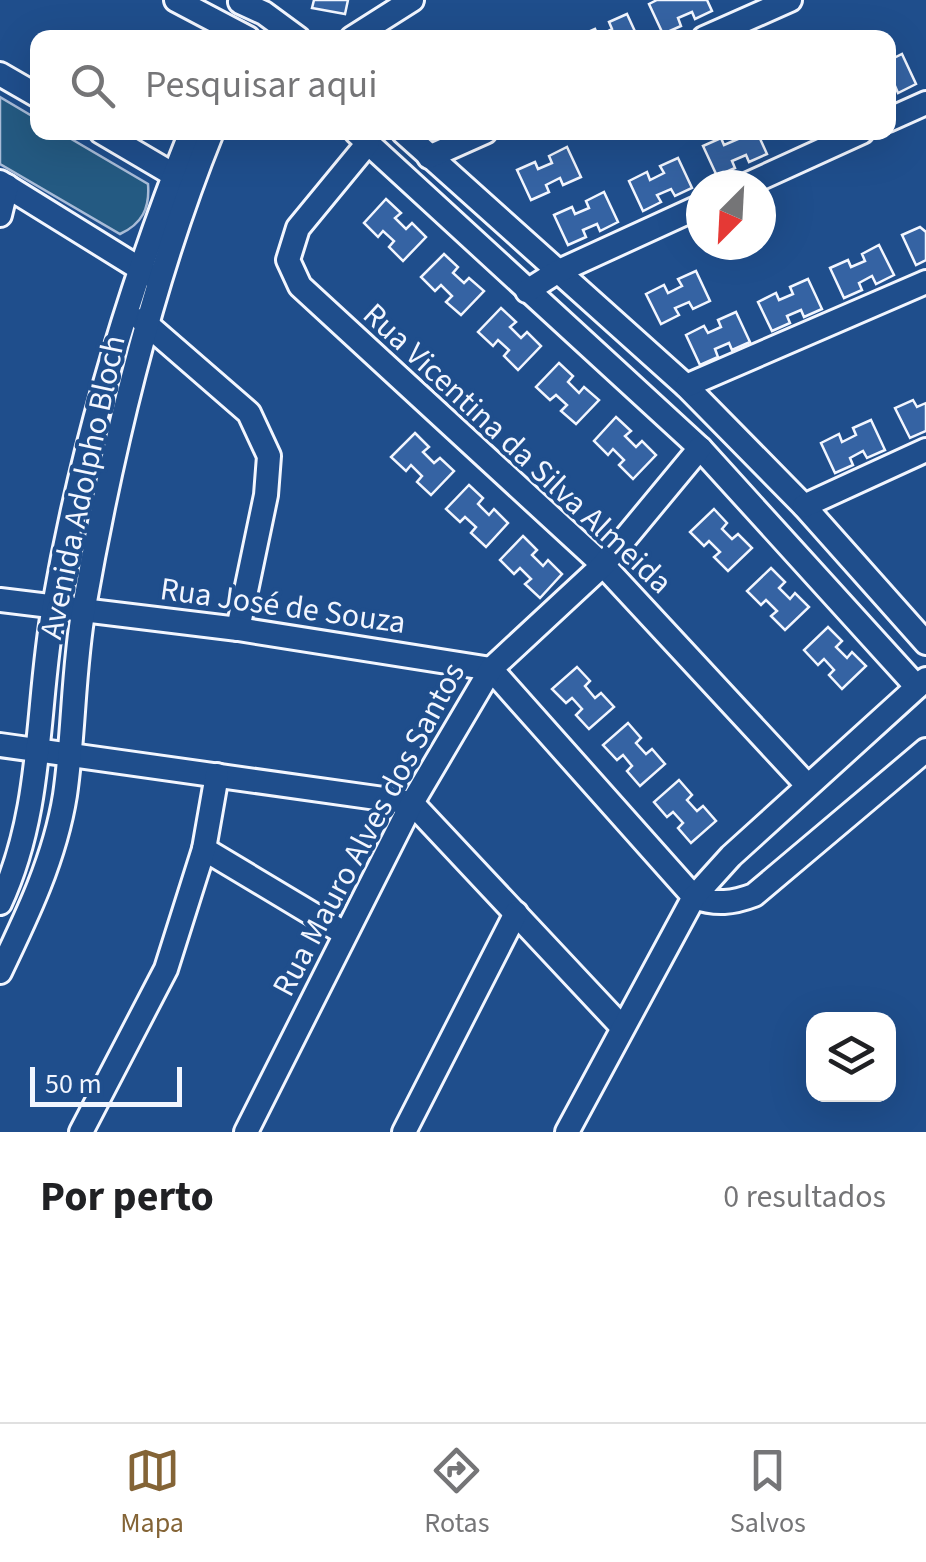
<!DOCTYPE html>
<html lang="pt">
<head>
<meta charset="utf-8">
<style>
	:root { --surface:#fff; --page:#f2f2f2; --text:#202124; --muted:#757577; --line:#e0e0e0; --accent:#846436 }
	body { margin:0; font-family:"Source Sans 3",sans-serif; background:var(--page); color:var(--text) }
	.controls { position:absolute; right:30px; bottom:30px; display:grid; overflow:hidden; border-radius:20px; box-shadow:0 10px 40px #0002 }
	.controls button { width:90px; height:90px; display:grid; place-items:center; padding:0; border:0; border-bottom:2px solid var(--line); background:var(--surface); color:var(--text); font:50px sans-serif }
	.compass { position:absolute; left:686px; top:170px; width:90px; height:90px; border-radius:50%; background:var(--surface); box-shadow:0 10px 40px #0002; rotate:204deg }
	.scale { position:absolute; left:30px; bottom:25px; width:152px; box-sizing:border-box; padding-left:10px; border:5px solid #f2f6ff; border-top:0; font-size:28px; line-height:35px; white-space:nowrap; color:#f2f6ff; -webkit-text-stroke:8px #1f4e8c; paint-order:stroke }
	.list { margin:0; padding:0; list-style:none }
	h2 { display:flex; justify-content:space-between; align-items:center; height:130px; margin:0; padding:0 40px; font-size:42px }
	h2 small { font-size:32px; font-weight:400; color:var(--muted) }
	.icon { flex:none; width:55px; height:55px; fill:none; stroke:currentColor; stroke-width:2; stroke-linecap:round; stroke-linejoin:round }
	.map { position:relative; flex:none; width:926px; height:1132px; overflow:hidden }
	.search { position:absolute; background:var(--surface); box-shadow:0 10px 40px #0002; left:30px; right:30px; top:30px; height:110px; display:flex; align-items:center; gap:25px; box-sizing:border-box; padding:0 35px; border-radius:20px; color:var(--muted); font-size:38px }
	.sheet { height:290px; background:var(--surface) }
	nav { display:flex; justify-content:space-around; align-items:center; box-sizing:border-box; height:140px; border-top:2px solid var(--line); background:var(--surface); font-size:28px; color:var(--muted) }
	nav a { display:grid; justify-items:center; gap:5px }
	nav .on { color:var(--accent) }
	.map>svg:first-child { display:block }
	.green { fill:#245a82; stroke:#a8bbd7; stroke-width:2.5 }
	.building { fill:#3563a3; stroke:#f2f6ff; stroke-width:2.5 }
	.lines { fill:none; stroke-linecap:round; stroke-linejoin:round }
	.minor-casing { stroke:#f2f6ff; stroke-width:28 }
	.minor { stroke:#1f4e8c; stroke-width:22 }
	.labels { text-anchor:middle; stroke-width:8; stroke-linejoin:round; paint-order:stroke }
	.street-label { font-size:32px; fill:#f2f6ff; stroke:#1f4e8c }
</style>
</head>
<body>
<div class="map">
<svg width="926" height="1132" viewBox="0 0 926 1132">
	<rect width="100%" height="100%" fill="#1f4e8c"/>
	<path class="green" d="M0,97L37,119L38,132L61,133L148,184C150,208 142,224 120,234L0,164Z"/>
	<g class="building">
		<polygon points="314,0 348,0 345,14 312,8"/>
		<polygon points="657,0 707,0 712,11 695,19 692,12 678,18 681,26 663,34 649,4"/>
		<polygon points="627,14 638,38 577,37 595,29 598,36 612,29 609,22"/>
		<polygon points="902,54 916,84 898,93 895,86 888,89 888,61"/>
		<polygon points="735,132 757,132 767,154 749,162 746,155 732,161 735,168 717,176 703,146 721,138 724,145 738,139"/>
		<polygon points="567,147 581,177 563,185 560,178 546,185 549,192 531,200 517,170 535,162 538,169 552,163 549,156"/>
		<polygon points="678,158 692,188 675,196 671,189 657,195 661,202 643,211 629,181 647,172 650,180 664,173 660,166"/>
		<polygon points="604,192 618,222 600,231 597,224 583,230 586,237 568,245 554,215 572,207 575,214 589,208 586,201"/>
		<polygon points="386,199 401,213 395,218 406,229 412,223 426,237 403,261 389,247 394,241 383,231 378,237 364,223"/>
		<polygon points="920,227 926,232 926,260 916,265 902,235"/>
		<polygon points="879,245 894,275 876,284 872,276 859,283 862,290 844,298 830,268 848,260 851,267 865,261 862,254"/>
		<polygon points="444,254 458,267 453,273 464,283 469,278 484,291 461,315 446,302 452,296 441,285 435,291 421,277"/>
		<polygon points="696,271 710,301 693,309 689,302 675,308 679,315 661,324 646,294 664,285 668,293 682,286 678,279"/>
		<polygon points="808,279 822,309 804,317 801,310 787,316 790,323 772,331 758,302 776,293 779,300 793,294 790,287"/>
		<polygon points="501,308 516,322 510,327 521,338 527,332 541,346 518,370 504,356 509,350 498,340 493,346 478,332"/>
		<polygon points="736,312 750,342 732,350 729,343 715,349 718,357 700,365 686,335 704,326 708,333 721,327 718,320"/>
		<polygon points="559,363 573,376 568,382 579,393 584,387 599,400 576,424 561,411 567,405 556,395 550,400 536,387"/>
		<polygon points="913,400 917,407 926,403 926,431 910,438 895,408"/>
		<polygon points="616,417 631,431 625,436 636,447 642,441 656,455 633,479 619,465 624,460 613,449 608,455 594,441"/>
		<polygon points="871,420 885,450 867,458 863,451 850,458 853,465 835,473 821,443 839,434 842,442 856,435 853,428"/>
		<polygon points="415,433 429,447 423,452 434,463 440,458 454,471 431,495 417,482 422,476 411,465 406,471 391,457"/>
		<polygon points="469,485 483,498 478,504 489,515 494,509 508,523 486,547 471,533 476,527 465,517 460,522 446,509"/>
		<polygon points="714,509 727,523 722,529 732,539 738,534 752,548 728,571 714,557 720,552 709,541 704,546 690,532"/>
		<polygon points="523,536 537,550 532,555 543,566 548,560 562,574 540,598 525,584 531,579 520,568 514,574 500,560"/>
		<polygon points="771,568 785,582 779,588 790,599 795,593 809,607 785,630 771,616 777,611 766,600 761,605 747,591"/>
		<polygon points="828,627 842,641 836,647 847,658 852,652 866,666 842,689 829,675 834,670 824,659 818,665 804,650"/>
		<polygon points="577,667 590,681 585,686 595,698 601,693 614,707 589,729 576,715 582,709 572,698 566,703 552,689"/>
		<polygon points="628,723 641,738 636,743 646,754 652,749 665,764 640,786 627,771 632,766 623,755 617,760 603,745"/>
		<polygon points="679,780 692,795 687,800 697,811 703,806 716,821 691,843 678,828 683,823 673,812 667,817 654,802"/>
	</g>
	<g class="lines">
		<g class="minor-casing">
			<g id="minor">
				<polyline points="176,0 248,38"/>
				<polyline points="240,2 264,13 298,38"/>
				<polyline points="352,38 412,0"/>
				<polyline points="704,38 790,0"/>
				<polyline points="0,74 38,96"/>
				<polyline points="888,120 926,103"/>
				<polyline points="101,132 174,175"/>
				<polyline points="356,132 700,448 917,687"/>
				<polyline points="403,132 686,386 804,506 926,643"/>
				<polyline points="368,143 298,228 288,260 300,286 603,565 807,785"/>
				<polyline points="429,157 485,132"/>
				<polyline points="0,182 150,275"/>
				<polyline points="746,185 862,132"/>
				<polyline points="0,215 7,186"/>
				<polyline points="527,291 557,272 701,206"/>
				<polyline points="142,320 249,413 269,456 266,495 238,629"/>
				<polyline points="686,386 926,282"/>
				<polyline points="804,506 926,450"/>
				<path d="M0,600L238,629L491,669L694,897C716,905 733,903 754,895L926,750"/>
				<polyline points="0,745 412,803 622,1027"/>
				<polyline points="204,849 344,933"/>
				<path d="M0,903C44,809 36,706 54,606C82,444 130,285 191,132"/>
				<path d="M0,972C27,916 55,858 65,795C74,733 73,669 84,607C112,448 151,282 212,132"/>
				<polyline points="81,1132 166,969 204,849 217,775"/>
				<polyline points="246,1132 412,803 491,669 603,565 700,448"/>
				<polyline points="404,1132 516,913"/>
				<polyline points="567,1132 694,897 731,856 926,679"/>
			</g>
		</g>
		<use href="#minor" class="minor"/>
	</g>
	<g class="labels">
		<g class="street-label">
			<text transform="translate(518 448) rotate(43)" y="11">Rua Vicentina da Silva Almeida</text>
			<text transform="translate(82 487) rotate(-78)" y="11">Avenida Adolpho Bloch</text>
			<text transform="translate(283 605) rotate(8)" y="11">Rua José de Souza</text>
			<text transform="translate(368 829) rotate(-62)" y="11">Rua Mauro Alves dos Santos</text>
		</g>
	</g>
</svg>
<div class="controls">
<button><svg class="icon" aria-label="layers" viewBox="0 0 24 24"><path d="M12 4l9 5-9 5-9-5zM3 14l9 5 9-5"/></svg></button>
</div>
<svg class="compass" viewBox="-18 -18 36 36"><path d="M0-13l5 13h-10z" fill="#e53935"/><path d="M0 13l5-13h-10z" fill="#757577"/></svg>
<div class="scale">50 m</div>
<div class="search"><svg class="icon" aria-label="search" viewBox="0 0 24 24"><circle cx="10" cy="10" r="6"/><path d="M15 15l6 6"/></svg>Pesquisar aqui</div>
</div>
<section class="sheet">
<h2>Por perto<small>0 resultados</small></h2>
<ul class="list">
</ul>
</section>
<nav>
<a class="on"><svg class="icon" aria-label="map" viewBox="0 0 24 24"><path d="M3 6l6-2 6 2 6-2v14l-6 2-6-2-6 2zM9 4v14M15 6v14"/></svg>Mapa</a>
<a><svg class="icon" aria-label="directions" viewBox="0 0 24 24"><path d="M12 3l9 9-9 9-9-9zM9 14v-3h6M13 9l2 2-2 2"/></svg>Rotas</a>
<a><svg class="icon" aria-label="saved" viewBox="0 0 24 24"><path d="M7 4h10v16l-5-4-5 4z"/></svg>Salvos</a>
</nav>
</body>
</html>
